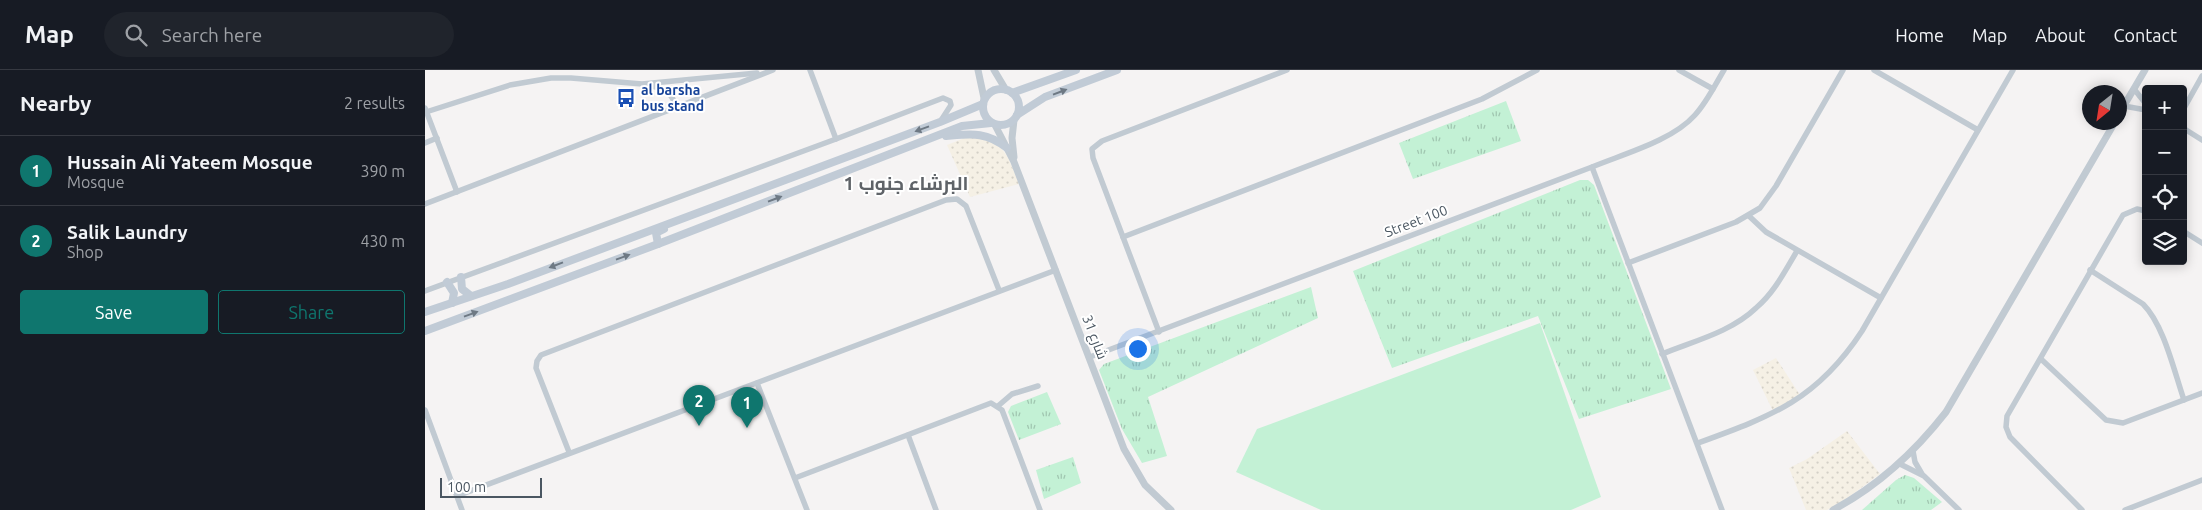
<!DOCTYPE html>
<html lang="en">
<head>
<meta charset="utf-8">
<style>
	:root { --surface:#171b24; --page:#20242c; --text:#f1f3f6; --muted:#9ea1a6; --line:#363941; --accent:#0f766e }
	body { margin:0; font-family:Ubuntu,Cairo,sans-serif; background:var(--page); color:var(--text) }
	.controls { position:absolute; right:15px; top:15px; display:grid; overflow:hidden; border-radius:5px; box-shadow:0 2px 12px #0003 }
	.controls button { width:45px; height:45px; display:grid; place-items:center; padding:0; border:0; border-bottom:1px solid var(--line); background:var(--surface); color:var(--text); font:25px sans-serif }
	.compass { position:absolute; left:1657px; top:15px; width:45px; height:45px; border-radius:50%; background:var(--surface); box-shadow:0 2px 12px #0003; rotate:210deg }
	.scale { position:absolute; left:15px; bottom:12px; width:102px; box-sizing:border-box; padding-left:5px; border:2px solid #4a5661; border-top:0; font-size:14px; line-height:18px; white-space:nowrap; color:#4a5661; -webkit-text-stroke:4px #fff; paint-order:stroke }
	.you { position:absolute; left:712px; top:278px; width:18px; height:18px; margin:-12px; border:4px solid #fff; border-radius:50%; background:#1a73e8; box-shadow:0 0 0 8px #1a73e833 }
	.badge { display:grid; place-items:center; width:32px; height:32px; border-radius:50%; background:var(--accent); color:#fff; font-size:16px; font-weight:700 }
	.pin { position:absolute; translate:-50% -41px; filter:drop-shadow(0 1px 2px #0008) }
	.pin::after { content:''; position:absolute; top:26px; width:18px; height:15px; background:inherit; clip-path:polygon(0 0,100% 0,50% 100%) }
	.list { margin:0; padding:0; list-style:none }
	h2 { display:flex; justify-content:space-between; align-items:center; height:65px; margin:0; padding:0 20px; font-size:21px }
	h2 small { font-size:16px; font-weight:400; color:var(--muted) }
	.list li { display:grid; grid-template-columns:32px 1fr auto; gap:15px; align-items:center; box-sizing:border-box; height:70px; padding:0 20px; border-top:1px solid var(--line) }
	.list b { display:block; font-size:19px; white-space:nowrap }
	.list p { margin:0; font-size:16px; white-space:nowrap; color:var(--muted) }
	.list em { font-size:16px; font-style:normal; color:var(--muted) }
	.actions { display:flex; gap:10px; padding:15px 20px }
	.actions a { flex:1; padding:11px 0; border:1px solid var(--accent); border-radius:5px; text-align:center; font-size:18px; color:var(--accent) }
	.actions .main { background:var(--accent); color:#fff }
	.icon { flex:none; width:28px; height:28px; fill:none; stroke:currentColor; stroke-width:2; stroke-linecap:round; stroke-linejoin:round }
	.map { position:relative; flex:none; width:1777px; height:440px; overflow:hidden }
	header { display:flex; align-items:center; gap:30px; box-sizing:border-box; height:70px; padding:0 25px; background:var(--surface); border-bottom:1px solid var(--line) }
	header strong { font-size:24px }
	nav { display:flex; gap:28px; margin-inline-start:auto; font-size:18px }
	.search { width:350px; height:45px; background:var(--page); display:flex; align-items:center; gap:12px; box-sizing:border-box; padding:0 18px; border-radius:28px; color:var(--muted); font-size:19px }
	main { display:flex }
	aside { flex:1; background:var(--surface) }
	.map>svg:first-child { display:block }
	.grass { fill:url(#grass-tufts) }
	.sand { fill:url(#sand-dots) }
	.green { fill:#c3f1d5 }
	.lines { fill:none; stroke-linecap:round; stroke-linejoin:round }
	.minor { stroke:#c1cad2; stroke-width:5.5 }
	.tertiary { stroke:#c1cad2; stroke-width:7 }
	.secondary { stroke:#c1cbd6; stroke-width:8 }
	.oneway { fill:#6e7984 }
	.labels { text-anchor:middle; stroke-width:4; stroke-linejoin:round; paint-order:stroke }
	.transit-label { font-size:14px; font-weight:bold; fill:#164399; stroke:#fff; text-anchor:start }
	.street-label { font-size:14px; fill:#4a5661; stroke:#fff }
	.district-label { font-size:19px; font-weight:bold; fill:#5f6368; stroke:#fff }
</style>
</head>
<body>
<header>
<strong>Map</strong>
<div class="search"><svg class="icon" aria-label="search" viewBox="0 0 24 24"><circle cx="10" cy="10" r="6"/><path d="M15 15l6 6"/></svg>Search here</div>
<nav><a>Home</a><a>Map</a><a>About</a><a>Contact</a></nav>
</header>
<main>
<aside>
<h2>Nearby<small>2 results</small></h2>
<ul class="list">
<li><span class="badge">1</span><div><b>Hussain Ali Yateem Mosque</b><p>Mosque</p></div><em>390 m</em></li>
<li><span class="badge">2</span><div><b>Salik Laundry</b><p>Shop</p></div><em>430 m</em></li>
</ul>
<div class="actions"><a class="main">Save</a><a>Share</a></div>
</aside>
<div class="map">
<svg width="1777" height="440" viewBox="0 0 1777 440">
	<defs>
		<pattern id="grass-tufts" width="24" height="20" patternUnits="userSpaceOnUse" patternTransform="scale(1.25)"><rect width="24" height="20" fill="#c3f1d5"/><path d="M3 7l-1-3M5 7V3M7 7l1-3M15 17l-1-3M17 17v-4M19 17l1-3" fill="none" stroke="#a0c6b0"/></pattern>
		<pattern id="sand-dots" width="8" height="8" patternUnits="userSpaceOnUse" patternTransform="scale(1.25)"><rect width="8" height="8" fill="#f5f0e5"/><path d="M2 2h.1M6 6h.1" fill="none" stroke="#d4d0c7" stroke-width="1.8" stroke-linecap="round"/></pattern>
	</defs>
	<rect width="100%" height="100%" fill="#f5f3f3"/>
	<g class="grass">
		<polygon points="1081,31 1096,71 988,109 974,73"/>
		<polygon points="1155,110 1163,110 1169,115 1246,319 1154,349 1113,246 967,298 928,201"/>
		<polygon points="886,217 893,248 723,327 742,386 717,393 697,359 674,300 679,294"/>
		<polygon points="622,322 636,354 594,370 583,342 586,336"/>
		<polygon points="648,387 656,413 619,429 611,400"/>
		<polygon points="1480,405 1489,408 1517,432 1506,440 1437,440 1471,410"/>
	</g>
	<g class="sand">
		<path d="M542,67C579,68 582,84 594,114L545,127L522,75Z"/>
		<polygon points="1351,288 1375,325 1348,341 1328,300"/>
		<polygon points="1422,361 1455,404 1421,429 1402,440 1381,440 1364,398 1382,389"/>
	</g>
	<polygon class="green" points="1115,253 1176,427 1146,440 896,440 811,402 832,359"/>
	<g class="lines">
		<g class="minor">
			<polyline points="385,0 411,69"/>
			<polyline points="1254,0 1288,19"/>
			<polyline points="1449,0 1553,60"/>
			<path d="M227,16C240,19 248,23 251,38"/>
			<polyline points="1709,19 1721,34"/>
			<polyline points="1699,36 1721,40"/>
			<polyline points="0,38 32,122"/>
			<polyline points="1758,40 1777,6"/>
			<polyline points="1,42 85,15 126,8 146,8 217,14 332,3"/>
			<polyline points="1758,58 1777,70"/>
			<polyline points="0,73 12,68"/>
			<polyline points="1167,97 1297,440"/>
			<polyline points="0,134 348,0"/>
			<polyline points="1324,146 1341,162 1456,228"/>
			<polyline points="1758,161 1777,173"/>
			<polyline points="698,167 1057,29 1112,0"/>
			<polyline points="1203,193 1311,152 1335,138 1351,116 1418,0"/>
			<path d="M1665,200L1718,234C1739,255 1749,301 1759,330"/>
			<polyline points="0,221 411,69 518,28 525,31 526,35 515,52"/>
			<polyline points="734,262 668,88 667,79 677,71 862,0"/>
			<path d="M1237,284C1269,271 1306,262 1331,238C1349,223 1360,201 1372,181"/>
			<path d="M665,287L1167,97C1198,84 1247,71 1270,45C1282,32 1290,15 1299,0"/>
			<polyline points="1616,289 1681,350 1698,353 1777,323"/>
			<polyline points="332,313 382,440"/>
			<polyline points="573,336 587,324 613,316"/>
			<polyline points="0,340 37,440"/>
			<polyline points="483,365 511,440"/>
			<path d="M1273,373C1347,346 1392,330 1437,261L1588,0"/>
			<polyline points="1488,381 1490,392 1497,404"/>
			<polyline points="144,382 111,298 112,291 116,285 521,130 532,129 541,136 574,220"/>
			<polyline points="1475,394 1499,406 1534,440"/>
			<polyline points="370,408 566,333 577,340 615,440"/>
			<polyline points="32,426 631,200"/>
			<polyline points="1657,440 1585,367 1581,357 1582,346 1698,145 1712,139 1721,141"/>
			<polyline points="1700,440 1777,410"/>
		</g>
		<g class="tertiary">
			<polyline points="553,0 559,28"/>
			<polyline points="569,0 581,20"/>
			<polyline points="1694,44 1720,0"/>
			<polyline points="589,50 587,68 589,87"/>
			<polyline points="570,55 589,92 699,379 720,415 746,440"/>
			<path d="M1408,440C1453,416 1489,383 1521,342L1690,52"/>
		</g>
		<g class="secondary">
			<circle cx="576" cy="37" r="18"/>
			<polyline points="587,23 651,0"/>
			<polyline points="592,45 620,27 692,0"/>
			<path d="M521,66C545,64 561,61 582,78"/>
			<polyline points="233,174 231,163 239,159"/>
			<polyline points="36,207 37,219 46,226"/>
			<polyline points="22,212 29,223 27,233"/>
			<polyline points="0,242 83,214 515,52 558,34"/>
			<polyline points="0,261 233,174 537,56 566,53"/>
		</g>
	</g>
	<defs><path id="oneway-solid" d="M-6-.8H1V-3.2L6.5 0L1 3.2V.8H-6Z" transform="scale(1.25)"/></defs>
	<g class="oneway">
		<use href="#oneway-solid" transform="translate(635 22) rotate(-21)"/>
		<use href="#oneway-solid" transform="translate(497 59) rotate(160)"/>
		<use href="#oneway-solid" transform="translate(350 129) rotate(-21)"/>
		<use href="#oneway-solid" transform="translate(198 187) rotate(-20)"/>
		<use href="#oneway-solid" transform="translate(131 195) rotate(159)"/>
		<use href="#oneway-solid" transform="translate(46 244) rotate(-20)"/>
	</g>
	<defs>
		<g id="bus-bare" transform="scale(1.5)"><path d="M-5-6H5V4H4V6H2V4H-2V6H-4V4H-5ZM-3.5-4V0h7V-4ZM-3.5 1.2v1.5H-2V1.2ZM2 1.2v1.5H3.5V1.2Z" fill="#1a4fb4" stroke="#fff" stroke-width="2.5" paint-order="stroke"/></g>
	</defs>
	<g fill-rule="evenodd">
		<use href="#bus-bare" x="201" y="28"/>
	</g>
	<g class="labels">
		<g class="transit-label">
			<text x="216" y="25">al barsha<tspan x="216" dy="16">bus stand</tspan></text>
		</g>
		<g class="street-label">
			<text transform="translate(991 151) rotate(-21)" y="5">Street 100</text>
			<text transform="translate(670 267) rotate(69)" y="5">شارع 31</text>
		</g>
		<g class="district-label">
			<text x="481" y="120">البرشاء جنوب 1</text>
		</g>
	</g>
</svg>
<div class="controls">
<button>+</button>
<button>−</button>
<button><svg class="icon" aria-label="locate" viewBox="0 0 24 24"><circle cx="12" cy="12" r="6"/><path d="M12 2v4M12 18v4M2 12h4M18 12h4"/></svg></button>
<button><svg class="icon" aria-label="layers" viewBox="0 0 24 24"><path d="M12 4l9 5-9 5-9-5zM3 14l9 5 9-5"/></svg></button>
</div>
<svg class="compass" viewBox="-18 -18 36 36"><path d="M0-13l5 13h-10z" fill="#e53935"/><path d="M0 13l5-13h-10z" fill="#9ea1a6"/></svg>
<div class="scale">100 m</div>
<div class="you"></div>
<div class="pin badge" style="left:322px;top:358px">1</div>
<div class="pin badge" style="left:274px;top:356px">2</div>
</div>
</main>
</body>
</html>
